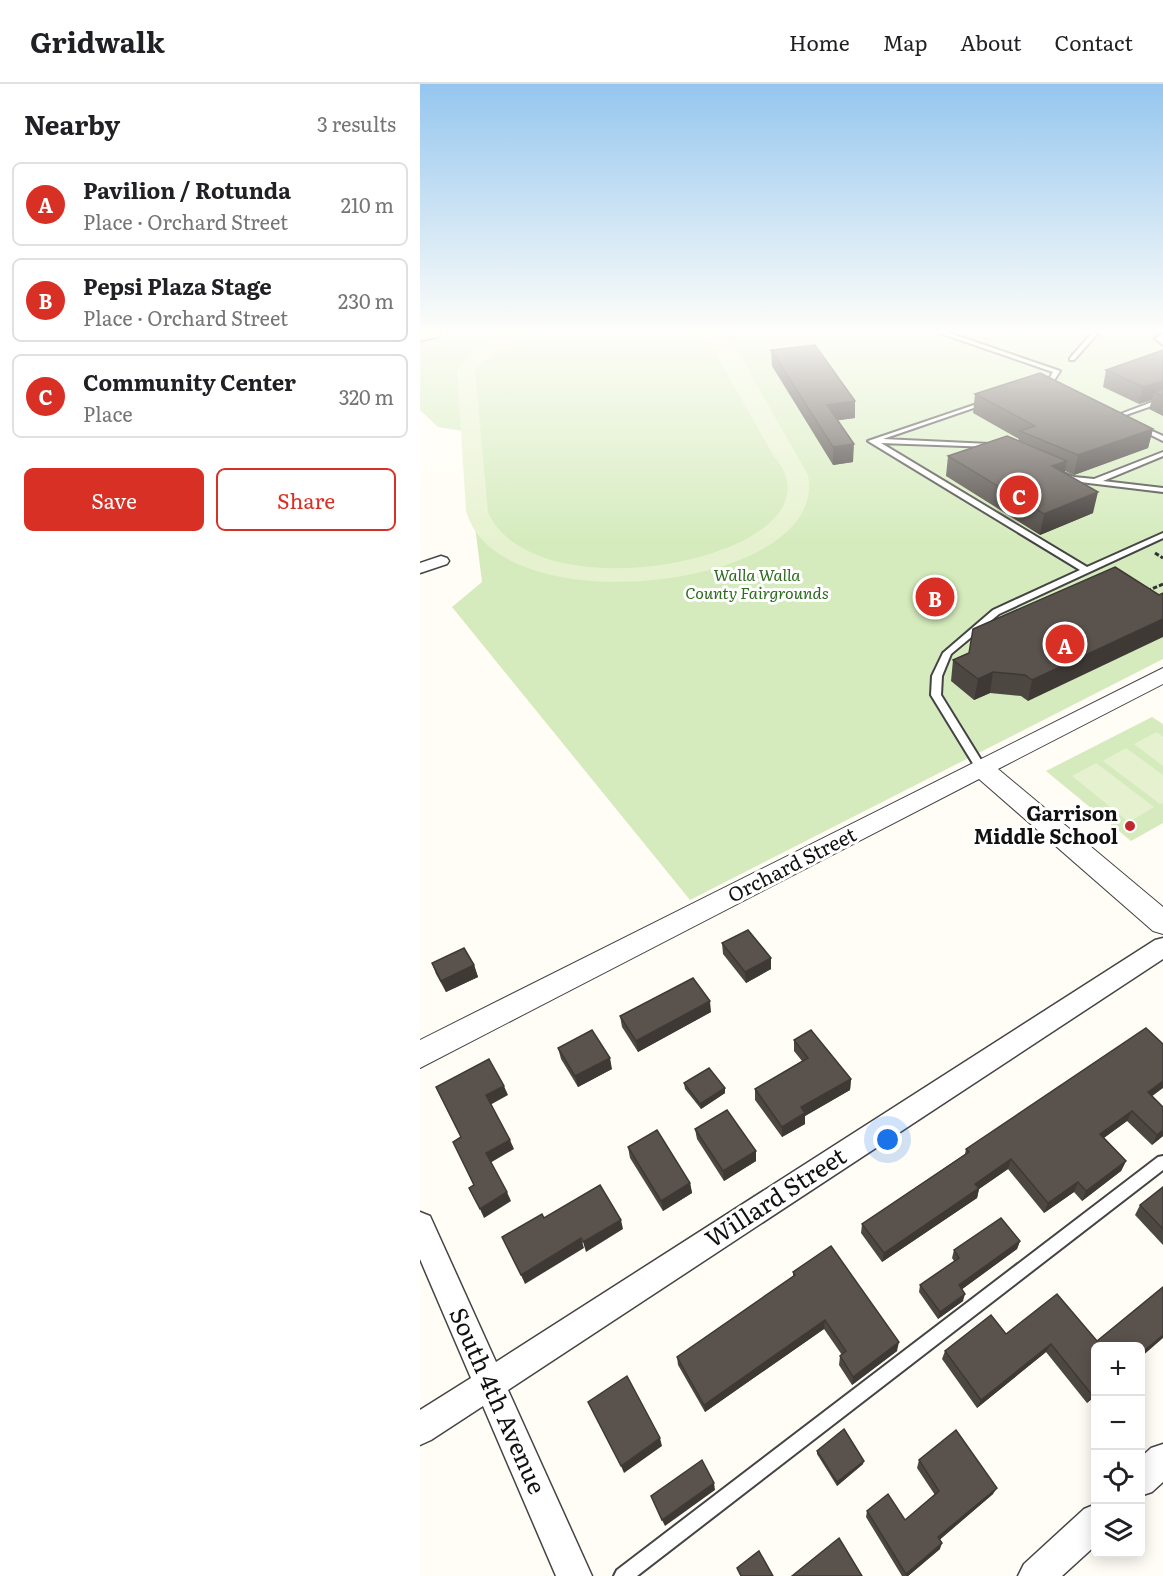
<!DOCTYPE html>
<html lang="en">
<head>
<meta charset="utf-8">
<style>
	:root { --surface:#fff; --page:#f2f2f2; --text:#202124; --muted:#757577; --line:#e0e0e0; --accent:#d93025 }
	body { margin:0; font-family:Literata,serif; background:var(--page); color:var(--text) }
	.controls { position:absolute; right:18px; bottom:18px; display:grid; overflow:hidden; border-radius:9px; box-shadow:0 3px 15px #0003 }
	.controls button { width:54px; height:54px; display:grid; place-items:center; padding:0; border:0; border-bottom:2px solid var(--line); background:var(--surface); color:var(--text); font:30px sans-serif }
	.you { position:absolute; left:468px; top:1056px; width:21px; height:21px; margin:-15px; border:4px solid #fff; border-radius:50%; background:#1a73e8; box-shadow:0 0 0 9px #1a73e833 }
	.badge { display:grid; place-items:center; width:39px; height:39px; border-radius:50%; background:var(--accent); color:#fff; font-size:20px; font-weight:700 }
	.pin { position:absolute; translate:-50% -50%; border:3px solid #fff; box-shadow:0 2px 6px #0006 }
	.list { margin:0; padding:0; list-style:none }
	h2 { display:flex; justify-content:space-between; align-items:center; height:78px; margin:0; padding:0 24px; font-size:26px }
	h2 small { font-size:20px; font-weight:400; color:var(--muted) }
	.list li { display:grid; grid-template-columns:39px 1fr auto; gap:18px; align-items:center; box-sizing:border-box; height:84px; margin:0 12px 12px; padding:0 12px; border:2px solid var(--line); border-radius:9px }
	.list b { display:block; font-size:22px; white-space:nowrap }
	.list p { margin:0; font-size:20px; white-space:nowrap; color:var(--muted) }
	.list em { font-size:20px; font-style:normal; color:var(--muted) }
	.actions { display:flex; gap:12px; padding:18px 24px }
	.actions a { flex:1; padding:14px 0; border:2px solid var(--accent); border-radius:9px; text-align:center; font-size:21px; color:var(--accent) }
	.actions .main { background:var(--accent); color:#fff }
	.icon { flex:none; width:33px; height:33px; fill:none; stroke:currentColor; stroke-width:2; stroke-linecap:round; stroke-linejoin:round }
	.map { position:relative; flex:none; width:743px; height:1492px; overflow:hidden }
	header { display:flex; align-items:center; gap:36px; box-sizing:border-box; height:84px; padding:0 30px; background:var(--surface); border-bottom:2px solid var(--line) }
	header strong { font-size:28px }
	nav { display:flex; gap:33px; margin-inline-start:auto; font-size:21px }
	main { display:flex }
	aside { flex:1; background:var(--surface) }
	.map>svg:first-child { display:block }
	.green { fill:#d5ebbd }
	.pitch { fill:#e6f2cf }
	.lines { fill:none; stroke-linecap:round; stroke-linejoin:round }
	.service-casing { stroke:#444; stroke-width:4 }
	.minor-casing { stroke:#444; stroke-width:3 }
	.tertiary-casing { stroke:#444; stroke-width:2 }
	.secondary-casing { stroke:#333; stroke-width:3 }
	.path { stroke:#333; stroke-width:3; stroke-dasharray:4.5 2; stroke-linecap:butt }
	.service { fill:#fff; fill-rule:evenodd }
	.minor { fill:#fff; fill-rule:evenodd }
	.tertiary { fill:#fff; fill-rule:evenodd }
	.secondary { fill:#fff6b0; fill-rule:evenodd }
	.wall { fill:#4d4742 }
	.shaded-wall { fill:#3f3936 }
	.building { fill:#5a524d; stroke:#3f3936; stroke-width:1.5 }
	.poi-dot { fill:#c4262e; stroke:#fff; stroke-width:2 }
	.labels { text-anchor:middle; stroke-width:6; stroke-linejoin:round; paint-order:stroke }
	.far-park-label { font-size:16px; font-style:italic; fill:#2f6b1f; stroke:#fff }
	.poi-label { font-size:20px; font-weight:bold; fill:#111; stroke:#fff; text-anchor:end }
	.street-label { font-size:20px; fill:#111; stroke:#fff }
	.near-street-label { font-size:24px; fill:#111; stroke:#fff }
</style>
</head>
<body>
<header>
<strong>Gridwalk</strong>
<nav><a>Home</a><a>Map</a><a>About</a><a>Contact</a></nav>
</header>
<main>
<aside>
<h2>Nearby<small>3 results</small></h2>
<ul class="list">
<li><span class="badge">A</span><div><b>Pavilion / Rotunda</b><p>Place · Orchard Street</p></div><em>210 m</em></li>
<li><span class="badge">B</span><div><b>Pepsi Plaza Stage</b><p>Place · Orchard Street</p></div><em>230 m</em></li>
<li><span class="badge">C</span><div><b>Community Center</b><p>Place</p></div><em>320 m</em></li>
</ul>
<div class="actions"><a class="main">Save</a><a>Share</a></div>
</aside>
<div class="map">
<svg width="743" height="1492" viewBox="0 0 743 1492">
	<rect width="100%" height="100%" fill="#fffdf5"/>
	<g class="green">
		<polygon points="42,249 743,249 743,575 270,816 32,523 62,498 43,347 18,343 0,326 0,259"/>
		<polygon points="732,633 743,640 743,739 711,757 626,687"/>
	</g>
	<g class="pitch">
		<path d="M84,249H116L75,267L55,286L68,428C116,538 440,469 353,371L290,259L269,249H300L311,256L388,391C411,507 74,543 46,426L37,286L54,266Z"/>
		<polygon points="737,648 743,653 743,682 714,660"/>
		<polygon points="706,664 743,691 743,719 740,720 683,677"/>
		<polygon points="676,679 734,723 709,738 652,692"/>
	</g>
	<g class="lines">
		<g class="service-casing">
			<g id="service">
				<polygon points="520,249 529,249 640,287 633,298 629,298 628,297 633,288"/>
				<polygon points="672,249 678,249 654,276 650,276 650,274"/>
				<polygon points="743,250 743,261 735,254"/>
				<polygon points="743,314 743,318 700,333 695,332"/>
				<polygon points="563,318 568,319 463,355 570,360 573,362 572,363 461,359 667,483 743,449 743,454 579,530 531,570 522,592 521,611 566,684 561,687 557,686 511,611 512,592 523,569 573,526 660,486 448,357"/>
				<polygon points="717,342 721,342 743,352 743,357 717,344"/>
				<polygon points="743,368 743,372 683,397 743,404 743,408 652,397 639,391 643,389 654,393 674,395"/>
				<polygon points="743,1072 743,1086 217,1492 194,1492 197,1486 738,1073"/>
			</g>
		</g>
		<g class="minor-casing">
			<g id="minor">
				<polygon points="21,472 27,474 29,477 27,480 0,489 0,479"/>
				<polygon points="743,854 743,875 88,1306 172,1492 136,1492 63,1322 11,1356 0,1361 0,1326 51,1294 0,1175 0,1128 10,1132 76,1278 735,856"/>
				<polygon points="743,1360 743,1398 732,1408 720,1412 720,1374 731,1364"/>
				<polygon points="676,1420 676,1461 642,1492 598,1492 604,1480 664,1425"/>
			</g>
		</g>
		<g class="tertiary-casing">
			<polygon id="tertiary" points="743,584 743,600 578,685 743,823 743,850 733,847 559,695 0,984 0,956"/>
		</g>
		<g class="secondary-casing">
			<polygon id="secondary" points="0,249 20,249 18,253 0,257"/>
		</g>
		<g class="path">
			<polyline points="735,469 743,474"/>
			<polyline points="727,507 743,500"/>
		</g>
		<use href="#service" class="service"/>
		<use href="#minor" class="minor"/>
		<use href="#tertiary" class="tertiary"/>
		<use href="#secondary" class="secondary"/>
	</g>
	<g class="wall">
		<polygon points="351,266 435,317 435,334 418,336 433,378 413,381 352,282"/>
		<polygon points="743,266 743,332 729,325 732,316 719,320 683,303 686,286"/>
		<polygon points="555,310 733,345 728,364 654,391 645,387 644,390 673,429 620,451 526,392 528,372 598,356 599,355 553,329"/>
		<polygon points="695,483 608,617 601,612 570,609 554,616 531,597 533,576 549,569"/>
		<polygon points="302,859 351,874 351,885 326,899 303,870"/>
		<polygon points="12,879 54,881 58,893 26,908 16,890"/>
		<polygon points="291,928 218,968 202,943 200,932"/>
		<polygon points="374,956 431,995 430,1006 385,1032 385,1040 362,1053 335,1016 335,1005 382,977 374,967"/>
		<polygon points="138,964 192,985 158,1003 141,975"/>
		<polygon points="264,999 305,1004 305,1009 281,1025 265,1005"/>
		<polygon points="732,1012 743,1023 743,1052 732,1061 707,1037 684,1054 706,1077 701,1087 662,1117 654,1108 624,1129 588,1085 559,1105 557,1114 462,1178 441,1149 442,1140 545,1070 546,1065"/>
		<polygon points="275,1045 336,1077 304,1097 277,1055"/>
		<polygon points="208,1063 270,1099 272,1109 243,1127 210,1074"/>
		<polygon points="743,1103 743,1161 715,1131 720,1121"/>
		<polygon points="600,1157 597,1165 542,1205 543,1217 518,1235 499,1208 500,1201 534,1177 532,1174 534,1166"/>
		<polygon points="373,1188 477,1267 432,1301 419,1281 420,1272 422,1271 404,1245 285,1328 258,1281 257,1273 373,1193"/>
		<polygon points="637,1210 675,1312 667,1319 626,1268 557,1324 522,1275 525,1267 586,1250"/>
		<polygon points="397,1367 443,1380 417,1402 397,1370"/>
		<polygon points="499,1376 573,1410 520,1455 520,1465 488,1492 482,1492 446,1433 447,1427 485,1436 515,1411 497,1384"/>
	</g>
	<g class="shaded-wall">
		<polygon points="743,297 743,312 734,308 732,316 719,320 723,303"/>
		<polygon points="435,317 435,334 406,338 407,321"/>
		<polygon points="733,345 728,364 654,391 658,371"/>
		<polygon points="434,360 433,378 413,381 413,363"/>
		<polygon points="647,377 643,397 632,382"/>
		<polygon points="678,408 673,429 620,451 624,430"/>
		<polygon points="743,535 743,553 608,617 612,596"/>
		<polygon points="573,588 570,609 554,616 558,595"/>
		<polygon points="351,874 351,885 326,899 325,888"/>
		<polygon points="54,881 58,893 26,908 21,897"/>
		<polygon points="290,917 291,928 218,968 216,957"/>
		<polygon points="190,974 192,985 158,1003 155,992"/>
		<polygon points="431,995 430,1006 385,1032 385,1040 362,1053 362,1043 381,1023"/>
		<polygon points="743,997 743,1004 723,1019 728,1008"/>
		<polygon points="84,1002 88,1011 70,1021 66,1011"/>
		<polygon points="305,1004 305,1009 281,1025 280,1020"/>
		<polygon points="712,1027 707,1037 675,1060 680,1050"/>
		<polygon points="743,1046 743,1052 732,1061 737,1051"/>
		<polygon points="90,1056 94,1065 70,1079 66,1069"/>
		<polygon points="336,1067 336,1077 304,1097 303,1087"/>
		<polygon points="591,1075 588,1085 559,1105 557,1114 462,1178 464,1169 555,1100"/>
		<polygon points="706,1077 701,1087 662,1117 666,1107"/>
		<polygon points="658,1098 654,1108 624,1129 628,1119"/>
		<polygon points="270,1099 272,1109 243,1127 241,1117"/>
		<polygon points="87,1108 91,1117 64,1134 60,1125"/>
		<polygon points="201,1136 203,1145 166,1168 163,1158"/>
		<polygon points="161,1154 164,1164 105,1200 101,1191"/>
		<polygon points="600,1157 597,1165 537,1209 539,1201"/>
		<polygon points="545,1210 543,1217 518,1235 520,1228"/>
		<polygon points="405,1236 404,1245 285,1328 284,1321"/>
		<polygon points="743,1251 743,1254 720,1274 720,1270"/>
		<polygon points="479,1258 477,1267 432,1301 433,1293"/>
		<polygon points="631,1260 626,1268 557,1324 561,1316"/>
		<polygon points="675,1308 675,1312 667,1319 672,1311"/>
		<polygon points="240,1354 242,1362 204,1389 201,1382"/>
		<polygon points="444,1377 443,1380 417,1402 417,1398"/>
		<polygon points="294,1399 295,1406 245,1442 242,1436"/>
		<polygon points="577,1404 573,1410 516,1459 518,1453"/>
		<polygon points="522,1459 520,1465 488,1492 486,1492 486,1490"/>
	</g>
	<g class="building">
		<polygon points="395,261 435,317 407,321 434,360 413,363 351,266"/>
		<polygon points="743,266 743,297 723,303 686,286"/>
		<polygon points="620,289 733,345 658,371 600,347 615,342 555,310"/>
		<polygon points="743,305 743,312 734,308"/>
		<polygon points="587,352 647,377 632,382 678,408 624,430 528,372"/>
		<polygon points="695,483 739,511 743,509 743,535 612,596 605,591 573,588 558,595 533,576 549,569 553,545"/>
		<polygon points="328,846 351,874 325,888 302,859"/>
		<polygon points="44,864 54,881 21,897 12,879"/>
		<polygon points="273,894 290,917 216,957 200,932"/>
		<polygon points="726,944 743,960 743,997 728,1008 743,1023 743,1046 737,1051 712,1027 680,1050 706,1077 666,1107 658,1098 628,1119 591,1075 555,1100 559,1104 464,1169 442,1140 549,1068 546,1065"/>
		<polygon points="172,946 190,974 155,992 138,964"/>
		<polygon points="391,946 431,995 381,1023 385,1029 362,1043 335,1005 388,974 374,956"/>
		<polygon points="69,975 84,1002 66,1011 90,1056 66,1069 87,1108 60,1125 49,1104 54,1101 33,1058 41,1053 16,1003"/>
		<polygon points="289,984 305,1004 280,1020 264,999"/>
		<polygon points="307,1026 336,1067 303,1087 275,1045"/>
		<polygon points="237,1046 270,1099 241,1117 208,1063"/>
		<polygon points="180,1101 201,1136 163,1158 161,1154 101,1191 82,1153 122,1130 124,1134"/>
		<polygon points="743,1103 743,1145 720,1121"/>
		<polygon points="581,1134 600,1157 539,1201 545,1210 520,1228 500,1201 539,1174 534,1166"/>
		<polygon points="411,1162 479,1258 433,1293 420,1272 426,1267 405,1236 284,1321 257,1273 375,1191 373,1188"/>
		<polygon points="743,1203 743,1251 720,1270 720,1263 675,1263 675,1308 672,1311 631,1260 561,1316 525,1267 571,1231 586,1250 637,1210 677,1257"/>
		<polygon points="207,1292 240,1354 201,1382 168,1318"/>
		<polygon points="424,1345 444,1377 417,1398 397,1367"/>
		<polygon points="536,1346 577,1404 518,1453 522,1459 486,1490 447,1427 468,1410 485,1436 519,1407 499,1376"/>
		<polygon points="282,1376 294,1399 242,1436 231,1412"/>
		<polygon points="419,1454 442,1492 372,1492"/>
		<polygon points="339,1467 353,1492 321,1492 317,1484"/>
	</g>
	<linearGradient id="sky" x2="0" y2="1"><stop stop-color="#95c6ee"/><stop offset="0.54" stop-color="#fffefa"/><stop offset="1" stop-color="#fffefa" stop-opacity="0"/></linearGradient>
	<rect width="743" height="458" fill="url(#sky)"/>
	<circle class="poi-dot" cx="710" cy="742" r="6"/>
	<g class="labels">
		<g class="far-park-label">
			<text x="337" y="497">Walla Walla<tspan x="337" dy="18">County Fairgrounds</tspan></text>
		</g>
		<g class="poi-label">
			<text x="698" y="737">Garrison<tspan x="698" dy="23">Middle School</tspan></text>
		</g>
		<g class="street-label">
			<text transform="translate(372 781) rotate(-27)" y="7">Orchard Street</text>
		</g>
		<g class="near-street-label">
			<text transform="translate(356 1114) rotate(-33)" y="8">Willard Street</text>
			<text transform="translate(77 1317) rotate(66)" y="8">South 4th Avenue</text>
		</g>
	</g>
</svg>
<div class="controls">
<button>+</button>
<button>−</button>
<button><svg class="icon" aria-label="locate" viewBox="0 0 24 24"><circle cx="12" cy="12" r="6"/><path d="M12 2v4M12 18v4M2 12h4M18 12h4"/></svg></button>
<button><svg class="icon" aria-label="layers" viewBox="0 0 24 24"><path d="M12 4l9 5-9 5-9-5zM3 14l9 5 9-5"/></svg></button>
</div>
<div class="you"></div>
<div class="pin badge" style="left:645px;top:560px">A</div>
<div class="pin badge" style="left:515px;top:513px">B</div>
<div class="pin badge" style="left:599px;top:411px">C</div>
</div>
</main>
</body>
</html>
